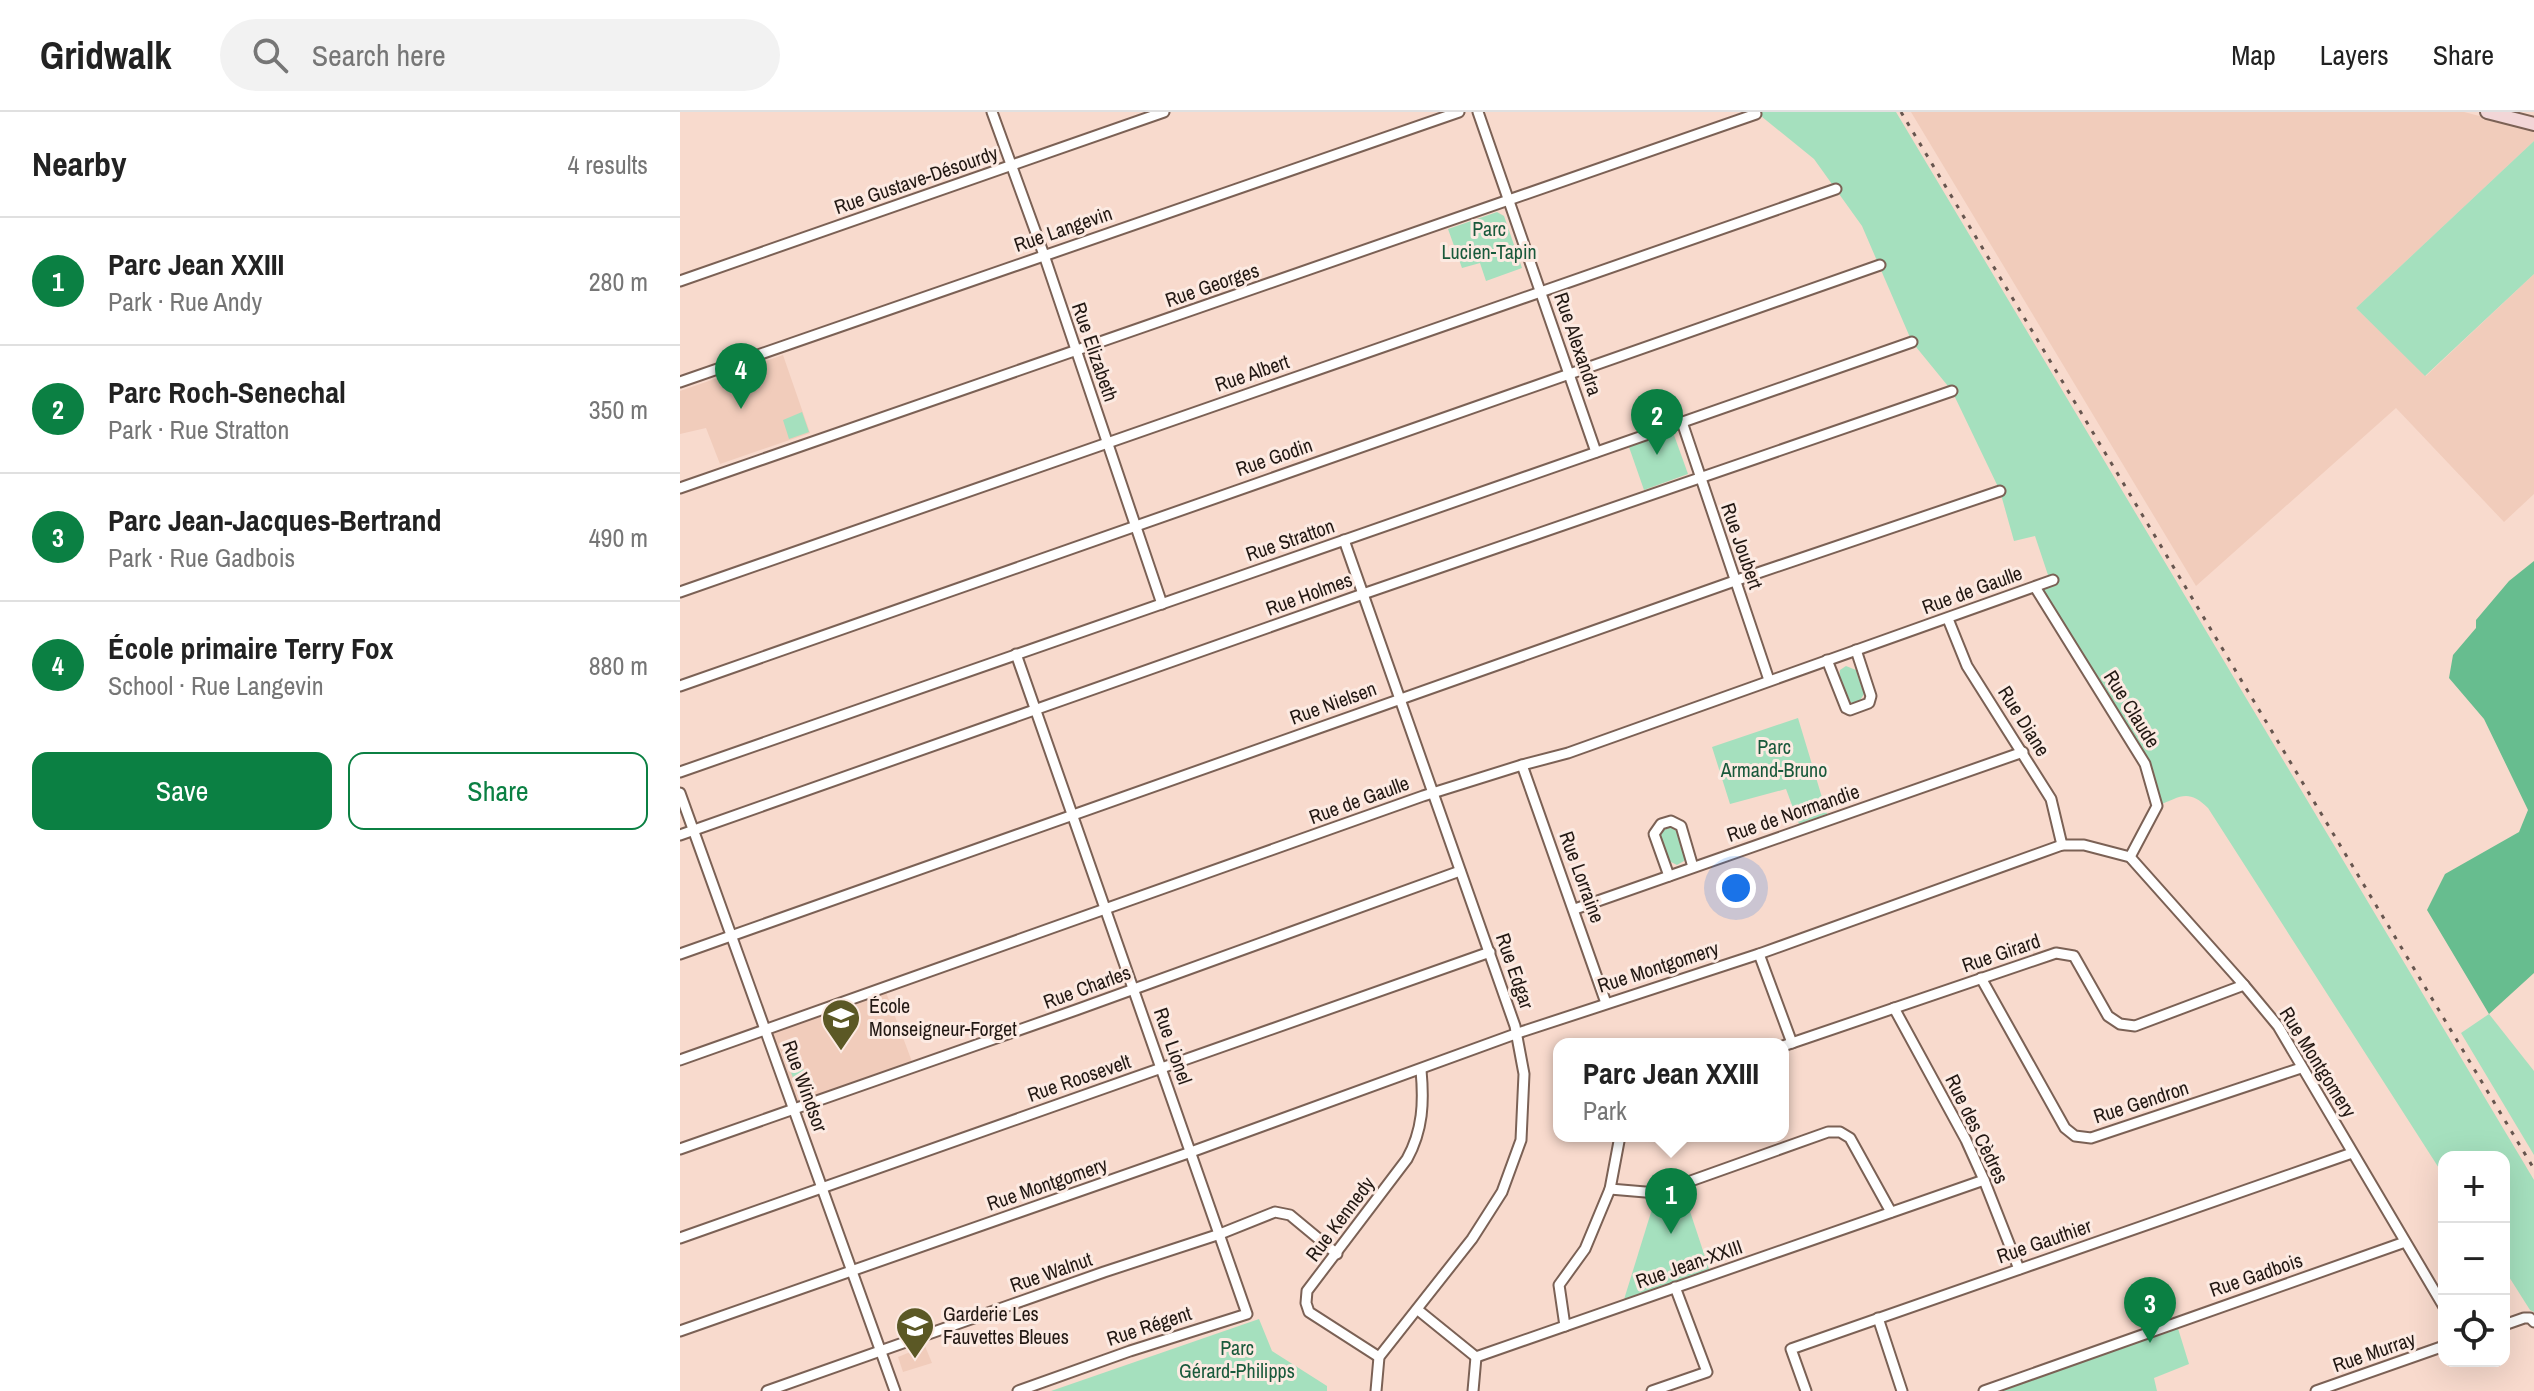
<!DOCTYPE html>
<html lang="en">
<head>
<meta charset="utf-8">
<style>
	:root { --surface:#fff; --page:#f2f2f2; --text:#222; --muted:#767676; --line:#e0e0e0; --accent:#0b8043 }
	body { margin:0; font-family:"Archivo Narrow",sans-serif; background:var(--page); color:var(--text) }
	.controls { position:absolute; right:24px; bottom:24px; display:grid; overflow:hidden; border-radius:16px; box-shadow:0 8px 32px #0002 }
	.controls button { width:72px; height:72px; display:grid; place-items:center; padding:0; border:0; border-bottom:2px solid var(--line); background:var(--surface); color:var(--text); font:40px sans-serif }
	.you { position:absolute; left:1056px; top:776px; width:28px; height:28px; margin:-20px; border:6px solid #fff; border-radius:50%; background:#1a73e8; box-shadow:0 0 0 12px #1a73e833 }
	.badge { display:grid; place-items:center; width:52px; height:52px; border-radius:50%; background:var(--accent); color:#fff; font-size:26px; font-weight:700 }
	.pin { position:absolute; translate:-50% -66px; filter:drop-shadow(0 2px 4px #0008) }
	.pin::after { content:''; position:absolute; top:42px; width:28px; height:24px; background:inherit; clip-path:polygon(0 0,100% 0,50% 100%) }
	.popup { position:absolute; left:873px; top:926px; width:236px; height:104px; box-sizing:border-box; display:grid; place-content:center; border-radius:16px; background:var(--surface); filter:drop-shadow(0 2px 6px #0005); font-size:26px; white-space:nowrap; color:var(--muted) }
	.popup b { font-size:30px; color:var(--text) }
	.popup::after { content:''; position:absolute; left:50%; top:100%; margin-left:-16px; border:16px solid transparent; border-top-color:var(--surface) }
	.list { margin:0; padding:0; list-style:none }
	h2 { display:flex; justify-content:space-between; align-items:center; height:104px; margin:0; padding:0 32px; font-size:34px }
	h2 small { font-size:26px; font-weight:400; color:var(--muted) }
	.list li { display:grid; grid-template-columns:52px 1fr auto; gap:24px; align-items:center; box-sizing:border-box; height:128px; padding:0 32px; border-top:2px solid var(--line) }
	.list b { display:block; font-size:30px; white-space:nowrap }
	.list p { margin:0; font-size:26px; white-space:nowrap; color:var(--muted) }
	.list em { font-size:26px; font-style:normal; color:var(--muted) }
	.actions { display:flex; gap:16px; padding:24px 32px }
	.actions a { flex:1; padding:18px 0; border:2px solid var(--accent); border-radius:16px; text-align:center; font-size:28px; color:var(--accent) }
	.actions .main { background:var(--accent); color:#fff }
	.icon { flex:none; width:44px; height:44px; fill:none; stroke:currentColor; stroke-width:2; stroke-linecap:round; stroke-linejoin:round }
	.map { position:relative; flex:none; width:1854px; height:1279px; overflow:hidden }
	header { display:flex; align-items:center; gap:48px; box-sizing:border-box; height:112px; padding:0 40px; background:var(--surface); border-bottom:2px solid var(--line) }
	header strong { font-size:38px }
	nav { display:flex; gap:44px; margin-inline-start:auto; font-size:28px }
	.search { width:560px; height:72px; background:var(--page); display:flex; align-items:center; gap:20px; box-sizing:border-box; padding:0 28px; border-radius:44px; color:var(--muted); font-size:30px }
	main { display:flex }
	aside { flex:1; background:var(--surface) }
	.map>svg:first-child { display:block }
	.built { fill:#f1ccbb }
	.green { fill:#a5e0be }
	.forest { fill:#67bd8f }
	.lines { fill:none; stroke-linecap:round; stroke-linejoin:round }
	.street-casing { stroke:#7b6155; stroke-width:13 }
	.secondary-casing { stroke:#7b6155; stroke-width:16 }
	.street { stroke:#fff; stroke-width:9 }
	.secondary { stroke:#f2d6d7; stroke-width:12 }
	.rail { stroke:#67564f; stroke-width:3; stroke-dasharray:4 8; stroke-linecap:butt }
	.labels { text-anchor:middle; stroke-width:6; stroke-linejoin:round; paint-order:stroke }
	.street-label { font-size:20px; fill:#221813; stroke:#fceae2 }
	.park-label { font-size:20px; fill:#18593b; stroke:#fceae2 }
	.poi-label { font-size:20px; fill:#221813; stroke:#fceae2; text-anchor:start }
</style>
</head>
<body>
<header>
<strong>Gridwalk</strong>
<div class="search"><svg class="icon" aria-label="search" viewBox="0 0 24 24"><circle cx="10" cy="10" r="6"/><path d="M15 15l6 6"/></svg>Search here</div>
<nav><a>Map</a><a>Layers</a><a>Share</a></nav>
</header>
<main>
<aside>
<h2>Nearby<small>4 results</small></h2>
<ul class="list">
<li><span class="badge">1</span><div><b>Parc Jean XXIII</b><p>Park · Rue Andy</p></div><em>280 m</em></li>
<li><span class="badge">2</span><div><b>Parc Roch-Senechal</b><p>Park · Rue Stratton</p></div><em>350 m</em></li>
<li><span class="badge">3</span><div><b>Parc Jean-Jacques-Bertrand</b><p>Park · Rue Gadbois</p></div><em>490 m</em></li>
<li><span class="badge">4</span><div><b>École primaire Terry Fox</b><p>School · Rue Langevin</p></div><em>880 m</em></li>
</ul>
<div class="actions"><a class="main">Save</a><a>Share</a></div>
</aside>
<div class="map">
<svg width="1854" height="1279" viewBox="0 0 1854 1279">
	<rect width="100%" height="100%" fill="#f8dacd"/>
	<g class="built">
		<polygon points="1231,0 1784,0 1854,18 1854,29 1676,196 1746,264 1854,162 1854,382 1824,410 1716,296 1516,474"/>
		<polygon points="103,243 130,321 40,352 26,316 0,322 0,279"/>
		<polygon points="204,875 234,955 113,997 85,917"/>
		<polygon points="245,1234 252,1251 223,1260 218,1245"/>
	</g>
	<g class="green">
		<path d="M1076,0H1216L1854,1068V1200L1850,1198L1824,1157V1045H1764V1064L1528,696C1508,676 1500,685 1477,694L1464,652L1355,475L1373,468L1368,463L1355,424L1334,429L1320,379L1272,279L1232,230L1182,114L1134,47Z"/>
		<polygon points="1854,29 1854,162 1745,264 1676,196"/>
		<polygon points="817,100 824,104 842,156 806,169 800,151 782,156 768,117"/>
		<polygon points="122,300 129,320 109,327 103,308"/>
		<polygon points="991,320 994,323 1008,362 964,378 949,335"/>
		<path d="M1166,554L1176,558L1184,582L1179,590L1172,591C1163,586 1158,569 1160,558Z"/>
		<polygon points="1118,606 1147,702 1119,712 1106,677 1050,692 1032,635"/>
		<polygon points="990,715 998,720 1005,741 1004,749 997,753 989,749 980,727 982,719"/>
		<polygon points="1809,902 1854,959 1854,1043 1781,921"/>
		<polygon points="114,953 129,960 136,976 119,982 109,955"/>
		<polygon points="1001,1072 1031,1163 942,1194 977,1081"/>
		<polygon points="579,1207 592,1239 647,1274 647,1279 371,1279"/>
		<polygon points="1496,1210 1509,1252 1474,1266 1477,1279 1305,1279"/>
	</g>
	<polygon class="forest" points="1854,449 1854,861 1809,902 1747,798 1765,762 1839,720 1848,698 1804,607 1769,566 1773,543 1796,516 1796,508 1829,469"/>
	<g class="lines">
		<g class="street-casing">
			<g id="street">
				<polyline points="312,0 364,143 482,492"/>
				<polyline points="798,0 916,340"/>
				<polyline points="0,169 484,0"/>
				<polyline points="0,270 779,0"/>
				<polyline points="1002,310 1089,568"/>
				<polyline points="0,376 1076,2"/>
				<polyline points="664,428 835,914 844,962 841,1028 822,1080 792,1127 699,1245 696,1279"/>
				<polyline points="1355,475 1465,652 1477,694 1450,745"/>
				<polyline points="0,480 1156,77"/>
				<polyline points="1268,507 1287,554 1371,687 1382,733"/>
				<polyline points="336,542 567,1202 450,1239 338,1279"/>
				<polyline points="1147,548 1166,596 1170,598 1189,591 1191,584 1176,538"/>
				<polyline points="0,574 1200,153"/>
				<polyline points="842,653 926,891"/>
				<polyline points="0,660 1232,230"/>
				<polyline points="0,681 215,1279"/>
				<polyline points="0,723 683,482 1272,279"/>
				<polyline points="989,764 974,722 981,712 991,709 1001,714 1013,755"/>
				<polyline points="895,797 1343,640"/>
				<polyline points="0,842 1063,466 1320,379"/>
				<polyline points="1079,842 1112,931"/>
				<polyline points="1301,866 1385,1016 1395,1024 1411,1026 1621,956"/>
				<polyline points="1214,896 1286,1028 1304,1068 1339,1157"/>
				<polyline points="1103,934 1376,841 1394,844 1428,904 1440,912 1455,914 1564,873"/>
				<polyline points="0,948 743,684 842,653 888,641 1373,468"/>
				<polyline points="0,1037 396,898 780,759"/>
				<polyline points="930,1077 977,1081 1148,1020 1160,1020 1170,1026 1211,1100"/>
				<polyline points="0,1126 810,840"/>
				<polyline points="738,1198 796,1245"/>
				<polyline points="1198,1206 1222,1279"/>
				<polyline points="1824,1213 1844,1206 1850,1206 1854,1210"/>
				<polyline points="885,1214 879,1173 905,1137 930,1077 940,1024"/>
				<polyline points="0,1219 511,1040 838,921 1079,842 1382,733 1404,733 1450,745 1564,873 1598,914 1764,1195"/>
				<path d="M699,1245L629,1200L626,1191L627,1179L727,1047C743,1018 744,990 741,958"/>
				<polyline points="796,1245 1304,1068"/>
				<polyline points="87,1279 424,1160 540,1122 595,1100 610,1103 657,1142"/>
				<polyline points="793,1279 796,1245"/>
				<polyline points="972,1279 1027,1260 995,1175"/>
				<polyline points="1126,1279 1111,1237 1672,1041"/>
				<polyline points="1304,1279 1725,1130"/>
				<polyline points="1636,1279 1764,1234"/>
			</g>
		</g>
		<g class="secondary-casing">
			<polyline id="secondary" points="1807,0 1854,12"/>
		</g>
		<use href="#street" class="street"/>
		<use href="#secondary" class="secondary"/>
		<polyline class="rail" points="1221,0 1854,1057"/>
	</g>
	<defs>
		<g id="school-pin" transform="scale(2)"><path d="M0 17L-7.5 6A9.5 9.5 0 1 1 7.5 6Z" fill="#5b5825" stroke="#fceae2"/><path d="M0-5L7-2L0 1L-7-2ZM-4 1L0 2.5L4 1V4Q0 6-4 4Z" fill="#fff"/></g>
	</defs>
	<g fill-rule="evenodd">
		<use href="#school-pin" x="161" y="906"/>
		<use href="#school-pin" x="235" y="1214"/>
	</g>
	<g class="labels">
		<g class="street-label">
			<text transform="translate(236 68) rotate(-19)" y="7">Rue Gustave-Désourdy</text>
			<text transform="translate(383 117) rotate(-19)" y="7">Rue Langevin</text>
			<text transform="translate(532 173) rotate(-19)" y="7">Rue Georges</text>
			<text transform="translate(898 232) rotate(71)" y="7">Rue Alexandra</text>
			<text transform="translate(415 240) rotate(71)" y="7">Rue Elizabeth</text>
			<text transform="translate(572 261) rotate(-19)" y="7">Rue Albert</text>
			<text transform="translate(594 345) rotate(-19)" y="7">Rue Godin</text>
			<text transform="translate(610 428) rotate(-19)" y="7">Rue Stratton</text>
			<text transform="translate(1062 434) rotate(71)" y="7">Rue Joubert</text>
			<text transform="translate(1292 478) rotate(-20)" y="7">Rue de Gaulle</text>
			<text transform="translate(629 482) rotate(-20)" y="7">Rue Holmes</text>
			<text transform="translate(653 591) rotate(-20)" y="7">Rue Nielsen</text>
			<text transform="translate(1452 597) rotate(58)" y="7">Rue Claude</text>
			<text transform="translate(1344 609) rotate(58)" y="7">Rue Diane</text>
			<text transform="translate(679 688) rotate(-20)" y="7">Rue de Gaulle</text>
			<text transform="translate(1113 701) rotate(-19)" y="7">Rue de Normandie</text>
			<text transform="translate(902 765) rotate(70)" y="7">Rue Lorraine</text>
			<text transform="translate(1321 841) rotate(-19)" y="7">Rue Girard</text>
			<text transform="translate(978 855) rotate(-18)" y="7">Rue Montgomery</text>
			<text transform="translate(835 859) rotate(71)" y="7">Rue Edgar</text>
			<text transform="translate(407 875) rotate(-20)" y="7">Rue Charles</text>
			<text transform="translate(493 934) rotate(71)" y="7">Rue Lionel</text>
			<text transform="translate(1638 950) rotate(58)" y="7">Rue Montgomery</text>
			<text transform="translate(399 966) rotate(-19)" y="7">Rue Roosevelt</text>
			<text transform="translate(125 974) rotate(70)" y="7">Rue Windsor</text>
			<text transform="translate(1461 990) rotate(-18)" y="7">Rue Gendron</text>
			<text transform="translate(1297 1017) rotate(64)" y="7">Rue des Cèdres</text>
			<text transform="translate(367 1072) rotate(-19)" y="7">Rue Montgomery</text>
			<text transform="translate(660 1107) rotate(-53)" y="7">Rue Kennedy</text>
			<text transform="translate(1364 1129) rotate(-19)" y="7">Rue Gauthier</text>
			<text transform="translate(1009 1152) rotate(-19)" y="7">Rue Jean-XXIII</text>
			<text transform="translate(371 1160) rotate(-19)" y="7">Rue Walnut</text>
			<text transform="translate(1576 1163) rotate(-19)" y="7">Rue Gadbois</text>
			<text transform="translate(469 1214) rotate(-18)" y="7">Rue Régent</text>
			<text transform="translate(1694 1240) rotate(-19)" y="7">Rue Murray</text>
		</g>
		<g class="park-label">
			<text x="809" y="124">Parc<tspan x="809" dy="23">Lucien-Tapin</tspan></text>
			<text x="1094" y="642">Parc<tspan x="1094" dy="23">Armand-Bruno</tspan></text>
			<text x="557" y="1243">Parc<tspan x="557" dy="23">Gérard-Philipps</tspan></text>
		</g>
		<g class="poi-label">
			<text x="189" y="901">École<tspan x="189" dy="23">Monseigneur-Forget</tspan></text>
			<text x="263" y="1209">Garderie Les<tspan x="263" dy="23">Fauvettes Bleues</tspan></text>
		</g>
	</g>
</svg>
<div class="controls">
<button>+</button>
<button>−</button>
<button><svg class="icon" aria-label="locate" viewBox="0 0 24 24"><circle cx="12" cy="12" r="6"/><path d="M12 2v4M12 18v4M2 12h4M18 12h4"/></svg></button>
</div>
<div class="you"></div>
<div class="pin badge" style="left:991px;top:1122px">1</div>
<div class="popup"><b>Parc Jean XXIII</b>Park</div>
<div class="pin badge" style="left:977px;top:343px">2</div>
<div class="pin badge" style="left:1470px;top:1231px">3</div>
<div class="pin badge" style="left:61px;top:297px">4</div>
</div>
</main>
</body>
</html>
